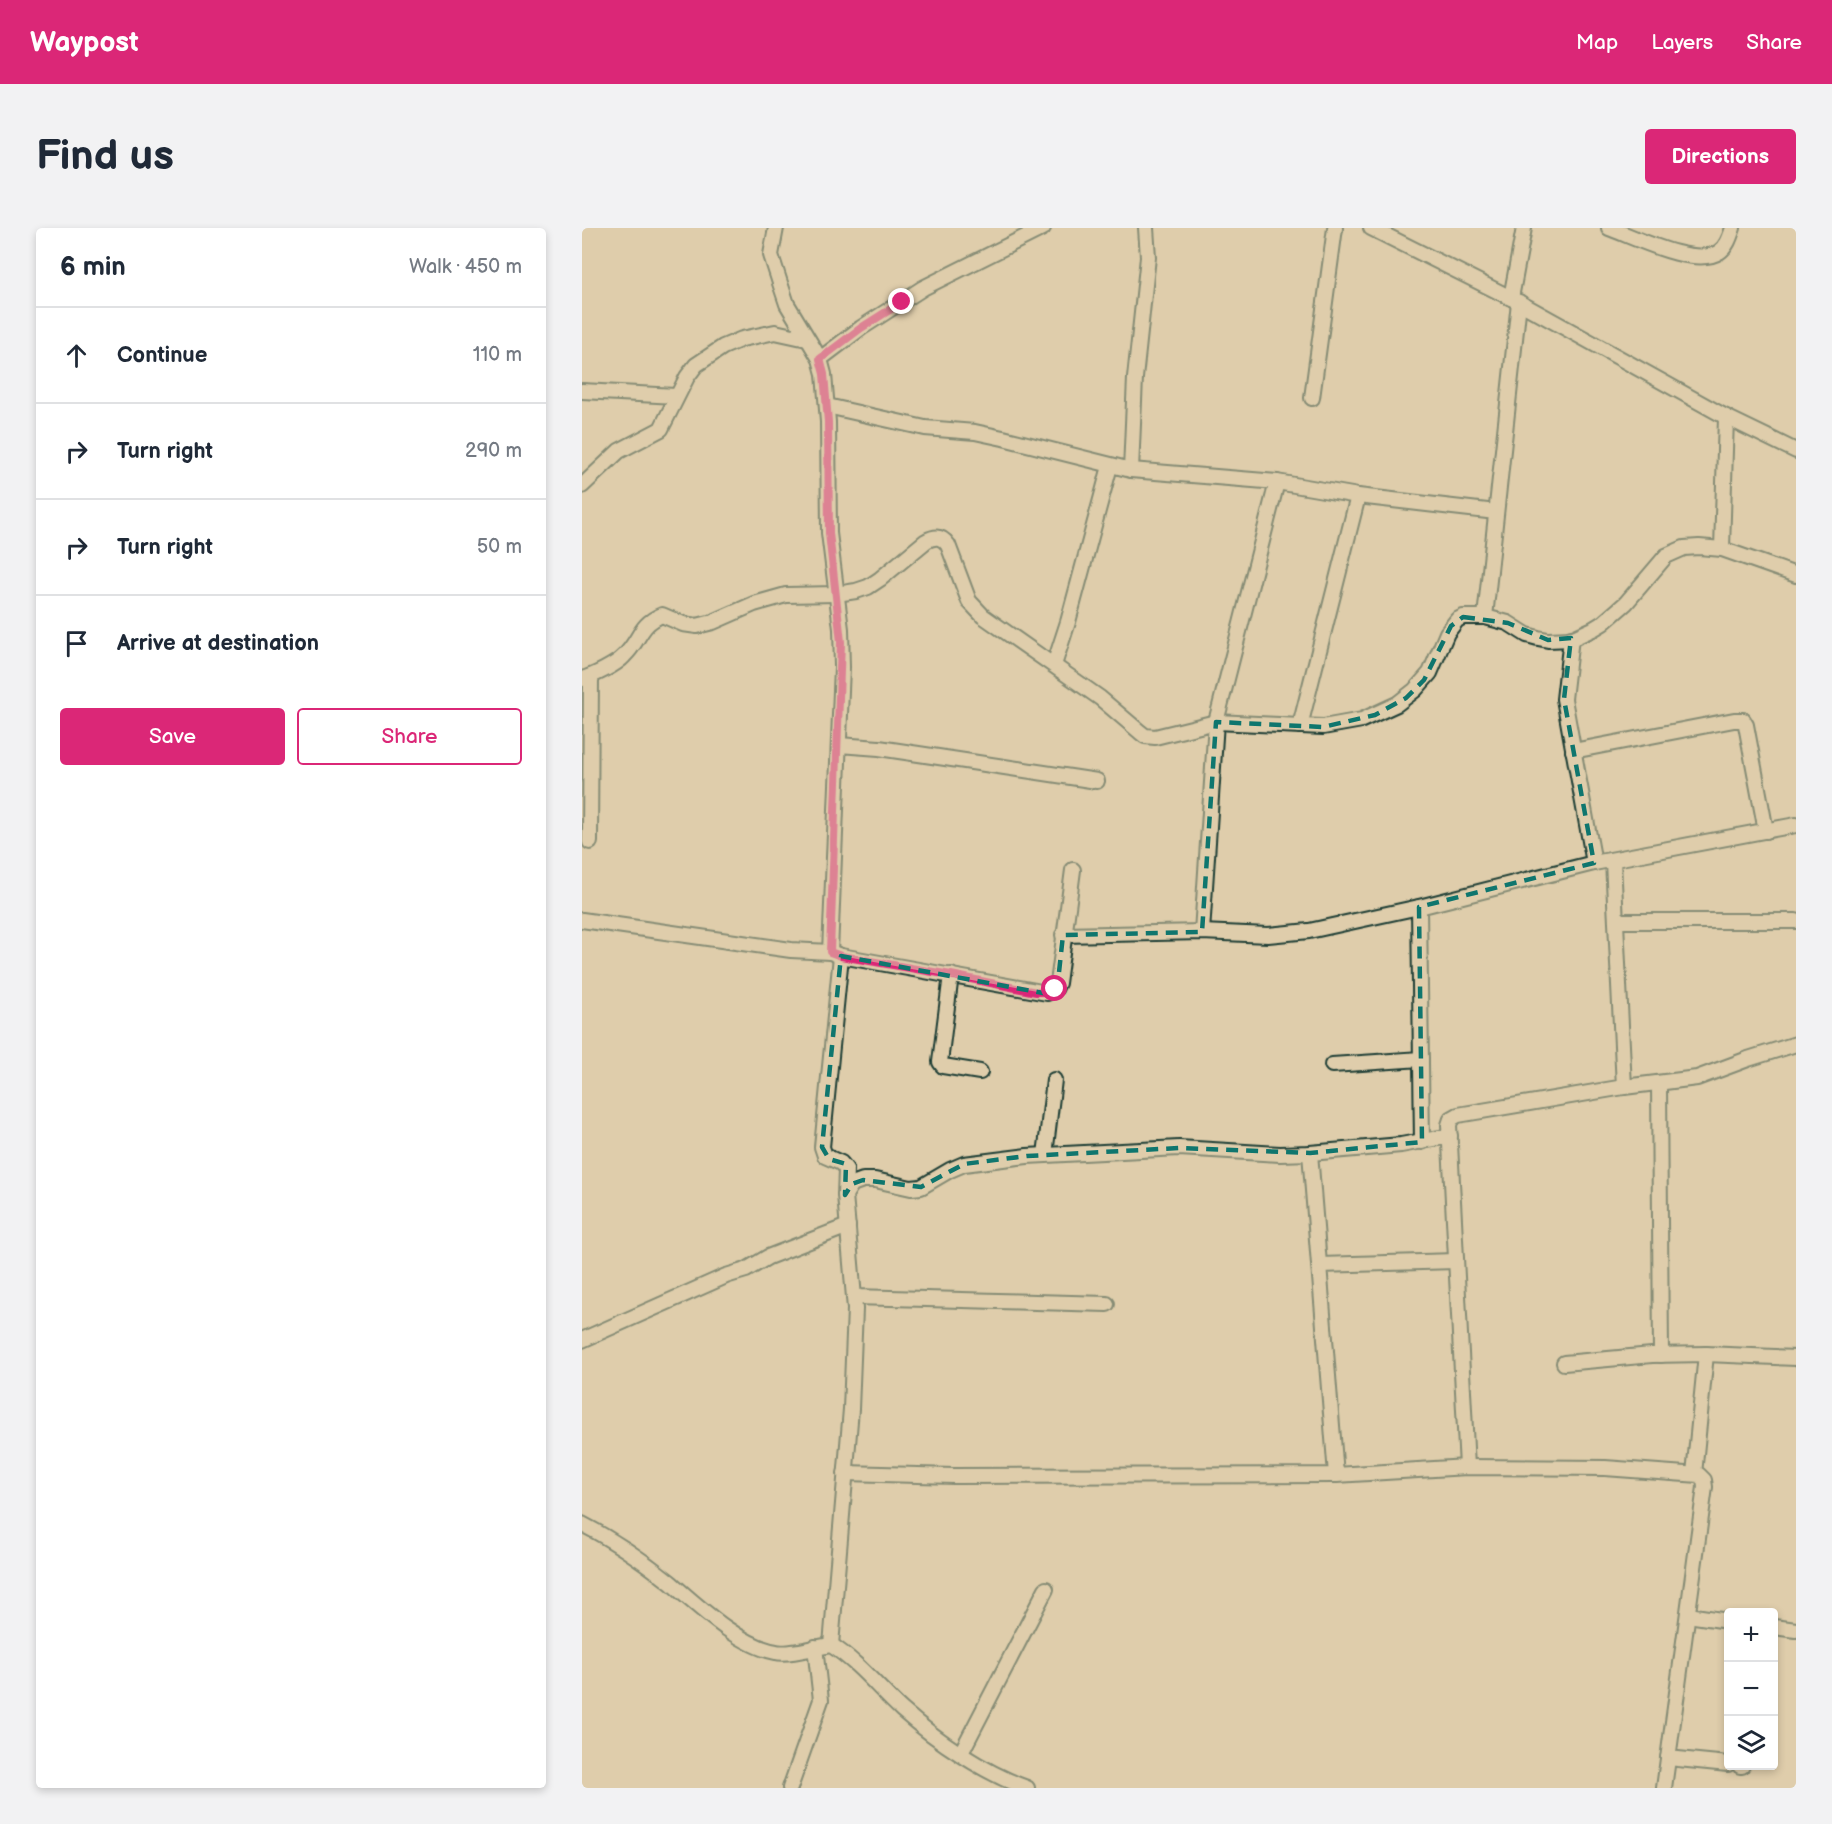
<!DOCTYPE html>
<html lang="en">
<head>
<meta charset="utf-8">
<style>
	:root { --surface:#fff; --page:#f2f2f3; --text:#1f2937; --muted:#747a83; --line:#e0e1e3; --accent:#db2777 }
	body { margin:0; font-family:"Balsamiq Sans",sans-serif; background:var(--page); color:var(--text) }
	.controls { position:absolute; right:18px; bottom:18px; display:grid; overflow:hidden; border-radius:6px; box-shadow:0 3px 9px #0003 }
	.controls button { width:54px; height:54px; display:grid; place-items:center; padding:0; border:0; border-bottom:2px solid var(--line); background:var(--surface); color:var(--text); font:30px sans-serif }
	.stop { position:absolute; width:18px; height:18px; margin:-14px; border:4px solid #db2777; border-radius:50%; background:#fff }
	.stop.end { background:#db2777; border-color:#fff; box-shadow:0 2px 6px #0008 }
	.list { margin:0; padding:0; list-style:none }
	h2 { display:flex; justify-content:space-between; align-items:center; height:78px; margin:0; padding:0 24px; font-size:26px }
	h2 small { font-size:20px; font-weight:400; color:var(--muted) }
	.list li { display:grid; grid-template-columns:39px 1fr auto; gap:18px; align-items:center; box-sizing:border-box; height:96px; padding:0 24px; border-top:2px solid var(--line) }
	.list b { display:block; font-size:22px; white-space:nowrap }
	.list em { font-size:20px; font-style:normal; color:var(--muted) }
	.actions { display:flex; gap:12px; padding:18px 24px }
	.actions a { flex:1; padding:14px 0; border:2px solid var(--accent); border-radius:6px; text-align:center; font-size:21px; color:var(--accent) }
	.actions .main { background:var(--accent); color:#fff }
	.icon { flex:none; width:33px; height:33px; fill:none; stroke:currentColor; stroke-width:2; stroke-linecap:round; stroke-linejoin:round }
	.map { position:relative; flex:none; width:1214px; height:1560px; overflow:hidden; border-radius:6px }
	header { display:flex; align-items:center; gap:36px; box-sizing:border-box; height:84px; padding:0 30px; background:var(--accent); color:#fff }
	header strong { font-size:28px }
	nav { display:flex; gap:33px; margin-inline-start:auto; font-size:21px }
	.intro { display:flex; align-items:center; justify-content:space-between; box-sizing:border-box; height:144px; padding:0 36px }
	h1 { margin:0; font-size:42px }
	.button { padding:15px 27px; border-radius:6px; background:var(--accent); color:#fff; font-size:21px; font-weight:700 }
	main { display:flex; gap:36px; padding:0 36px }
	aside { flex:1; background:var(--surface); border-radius:6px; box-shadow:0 3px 9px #0003 }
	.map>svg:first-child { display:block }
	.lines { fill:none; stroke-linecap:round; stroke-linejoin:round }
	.street-casing { stroke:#1f3d34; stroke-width:18 }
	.street { stroke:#dfcdab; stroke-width:14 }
	.route { stroke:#db2777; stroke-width:8 }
	.marked { fill:none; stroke:#0f766e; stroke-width:4.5; stroke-dasharray:12 8; stroke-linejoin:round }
</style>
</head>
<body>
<header>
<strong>Waypost</strong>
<nav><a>Map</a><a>Layers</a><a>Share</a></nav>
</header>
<div class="intro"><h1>Find us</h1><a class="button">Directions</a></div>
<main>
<aside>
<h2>6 min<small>Walk · 450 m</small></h2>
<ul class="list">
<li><svg class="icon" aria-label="ahead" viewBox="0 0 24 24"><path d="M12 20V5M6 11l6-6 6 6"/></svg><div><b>Continue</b></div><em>110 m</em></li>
<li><svg class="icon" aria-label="right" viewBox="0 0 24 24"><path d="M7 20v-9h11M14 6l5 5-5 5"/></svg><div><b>Turn right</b></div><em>290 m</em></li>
<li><svg class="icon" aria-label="right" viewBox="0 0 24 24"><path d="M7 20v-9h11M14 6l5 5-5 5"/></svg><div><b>Turn right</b></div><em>50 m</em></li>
<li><svg class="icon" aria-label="arrive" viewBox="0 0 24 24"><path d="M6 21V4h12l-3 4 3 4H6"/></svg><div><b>Arrive at destination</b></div></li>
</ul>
<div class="actions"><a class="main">Save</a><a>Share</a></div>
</aside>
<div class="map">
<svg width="1214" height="1560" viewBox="0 0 1214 1560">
	<rect width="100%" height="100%" fill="#dfcdab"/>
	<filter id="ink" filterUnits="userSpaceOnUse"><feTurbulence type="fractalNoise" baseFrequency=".0167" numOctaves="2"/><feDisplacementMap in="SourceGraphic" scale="12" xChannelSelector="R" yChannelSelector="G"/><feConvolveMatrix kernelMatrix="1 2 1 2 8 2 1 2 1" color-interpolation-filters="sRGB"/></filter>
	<g filter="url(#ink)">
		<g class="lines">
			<g class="street-casing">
				<g id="street">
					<polyline points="194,0 189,27 198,55 205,76 238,131 242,146 246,194 247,305 259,401 260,439 248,724"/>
					<polyline points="789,0 929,70 1144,189 1214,223"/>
					<path d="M1027,0C1052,9 1113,40 1137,24C1145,19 1148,9 1151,0"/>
					<polyline points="929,70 942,0"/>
					<polyline points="238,131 279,100 341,60 461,0"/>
					<polyline points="0,163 94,168"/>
					<polyline points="730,170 753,0"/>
					<polyline points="245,178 343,200 393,204 421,210 549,242 695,254 776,268 914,284"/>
					<polyline points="549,242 553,150 566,29 564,0"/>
					<polyline points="0,258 37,223 79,201 105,149 114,137 141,119 160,111 193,104 225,111"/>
					<polyline points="1140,321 1144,189"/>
					<polyline points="903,389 937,74"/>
					<polyline points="989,410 982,471 1012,635"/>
					<polyline points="472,437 486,394 528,238"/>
					<path d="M0,451C11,448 34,437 42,428C59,412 56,397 80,387L101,396L115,398L131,394L172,376L204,367L254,366L274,363L286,359L298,351L344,313C353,308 360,308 366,317L387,373L401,388L518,470L558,504L563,508L573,509L634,494L741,499L780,492L815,476L833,462L848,445L865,405L875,392L881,389H903L926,395L945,407L956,410L966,412L989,411L1011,401L1021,395L1044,375L1084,328L1102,320L1117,319L1140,321L1214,347"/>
					<polyline points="718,498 776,268"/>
					<polyline points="257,517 297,520 515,553"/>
					<polyline points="991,523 1152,492 1161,492 1164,497 1184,603"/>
					<polyline points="8,614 9,448"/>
					<polyline points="1031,633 1042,859"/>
					<polyline points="837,679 840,914"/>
					<polyline points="0,692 209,722 248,724 259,728 465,765 473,761 476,755 491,642"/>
					<polyline points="1034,693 1214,693"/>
					<polyline points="620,704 634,494 695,254"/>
					<polyline points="481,707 620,704 686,707 727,703 837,679 1012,635 1214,597"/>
					<polyline points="369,747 358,834 361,838 398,844"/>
					<polyline points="750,837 839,831"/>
					<polyline points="1077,855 1079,1127"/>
					<polyline points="728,925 754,1247"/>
					<polyline points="463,927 472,852"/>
					<polyline points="263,967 270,956 281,952 293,952 329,960 339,959 368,942 382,936 445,928 597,920 698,926 728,925 819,917 868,908"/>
					<polyline points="737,1037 874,1033"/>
					<polyline points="272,1069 525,1076"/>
					<polyline points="0,1112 144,1048 164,1042 186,1029 266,998"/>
					<polyline points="982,1135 1070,1127 1124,1126 1214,1130"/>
					<polyline points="885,1239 867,897 869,891 876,887 1042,859 1115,850 1166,831 1214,816"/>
					<polyline points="263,1245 372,1248 754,1247 885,1239 1023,1240 1117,1247 1122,1252 1123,1259 1082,1560"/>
					<polyline points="1112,1246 1124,1126"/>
					<path d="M0,1296C33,1313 59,1331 88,1354C116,1378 158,1418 194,1424C206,1427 235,1419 249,1417C277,1435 296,1460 320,1482C354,1512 402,1545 445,1560"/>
					<polyline points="1106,1387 1146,1393"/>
					<polyline points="1192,1399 1214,1402"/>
					<polyline points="249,1417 269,1181 273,1081 263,967 264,941 259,935 243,928 240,919 259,728"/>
					<polyline points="379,1525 464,1361"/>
					<polyline points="1086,1530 1146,1536"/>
					<polyline points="1158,1538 1160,1538"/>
					<polyline points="208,1560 239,1472 233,1419"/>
				</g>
			</g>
			<use href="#street" class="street"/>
		</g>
	</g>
	<g class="lines" filter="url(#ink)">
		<polyline class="route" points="320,74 279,100 238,131 242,146 246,194 247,305 259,414 248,724 259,728 369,747 454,764 468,764 473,761"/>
	</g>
	<path d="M0 0H1214V1560H0ZM881,389L926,395L966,412L989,410L982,471L1012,635L837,679L840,914L728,925L597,920L445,928L382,936L339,959L281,952L270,956L263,967L264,936L247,931L240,919L259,728L461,765L475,763L481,707L620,704L634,494L741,499L793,487L824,470L842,452L869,398Z" fill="#dfcdab" fill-opacity=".55" fill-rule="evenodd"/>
	<path class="marked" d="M881,389L926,395L966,412L989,410L982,471L1012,635L837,679L840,914L728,925L597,920L445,928L382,936L339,959L281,952L270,956L263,967L264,936L247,931L240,919L259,728L461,765L475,763L481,707L620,704L634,494L741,499L793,487L824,470L842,452L869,398Z"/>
</svg>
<div class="controls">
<button>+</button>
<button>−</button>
<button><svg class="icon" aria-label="layers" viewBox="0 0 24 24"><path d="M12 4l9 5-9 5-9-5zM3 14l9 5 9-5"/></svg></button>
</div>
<div class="stop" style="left:473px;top:761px"></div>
<div class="stop end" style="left:320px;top:74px"></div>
</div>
</main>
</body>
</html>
